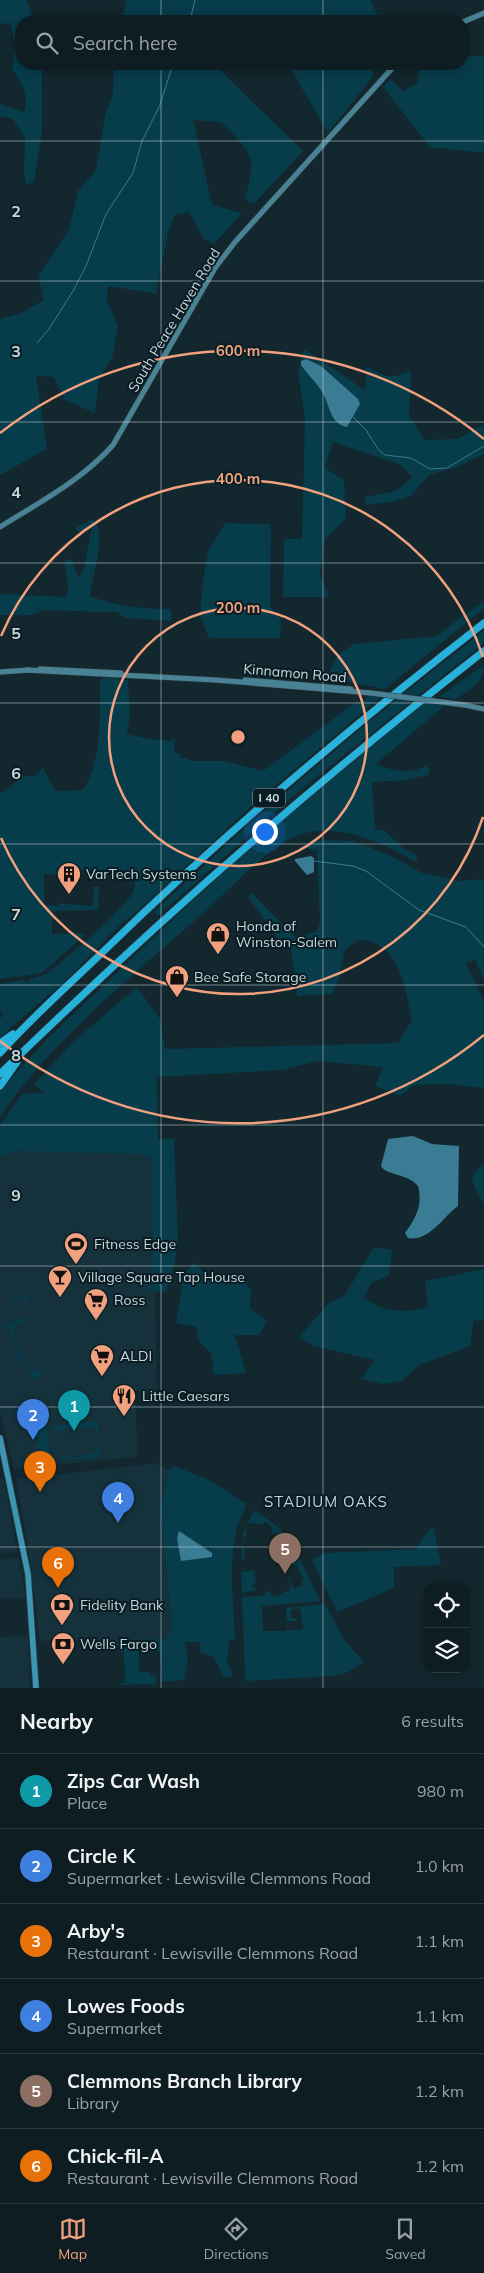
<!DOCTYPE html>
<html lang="en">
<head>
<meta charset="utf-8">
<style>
	:root { --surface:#0e1d22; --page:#17262a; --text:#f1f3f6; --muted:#9ba2a5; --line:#2e3b40; --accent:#f2a17e }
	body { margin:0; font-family:Mulish,sans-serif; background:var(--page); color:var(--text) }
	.controls { position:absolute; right:15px; bottom:15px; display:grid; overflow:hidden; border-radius:10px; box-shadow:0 2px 12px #0003 }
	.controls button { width:45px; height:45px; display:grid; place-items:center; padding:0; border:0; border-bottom:1px solid var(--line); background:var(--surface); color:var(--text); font:25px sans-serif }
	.you { position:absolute; left:264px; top:831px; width:18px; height:18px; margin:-12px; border:4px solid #fff; border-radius:50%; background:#1a73e8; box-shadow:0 0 0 8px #1a73e833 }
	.badge { display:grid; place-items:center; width:32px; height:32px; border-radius:50%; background:var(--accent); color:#fff; font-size:16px; font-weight:700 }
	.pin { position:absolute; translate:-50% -41px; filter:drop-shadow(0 1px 2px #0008) }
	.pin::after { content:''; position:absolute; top:26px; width:18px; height:15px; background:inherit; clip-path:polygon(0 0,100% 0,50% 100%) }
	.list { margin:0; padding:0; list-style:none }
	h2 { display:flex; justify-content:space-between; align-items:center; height:65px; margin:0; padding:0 20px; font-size:21px }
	h2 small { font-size:16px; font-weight:400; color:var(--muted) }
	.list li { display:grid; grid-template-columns:32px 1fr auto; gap:15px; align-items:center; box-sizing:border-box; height:75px; padding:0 20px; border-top:1px solid var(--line) }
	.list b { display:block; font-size:19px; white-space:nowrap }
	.list p { margin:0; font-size:16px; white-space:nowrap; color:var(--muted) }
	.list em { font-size:16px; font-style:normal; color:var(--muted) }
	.icon { flex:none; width:28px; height:28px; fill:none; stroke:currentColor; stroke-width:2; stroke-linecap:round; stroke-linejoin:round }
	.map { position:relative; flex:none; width:484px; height:1688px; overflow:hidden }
	.search { position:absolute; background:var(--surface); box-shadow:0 2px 12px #0003; left:15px; right:15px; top:15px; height:55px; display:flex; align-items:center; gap:12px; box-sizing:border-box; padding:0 18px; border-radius:20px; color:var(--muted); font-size:19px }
	.sheet { height:515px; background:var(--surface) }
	nav { display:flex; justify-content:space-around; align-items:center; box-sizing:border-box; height:70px; border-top:1px solid var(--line); background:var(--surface); font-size:14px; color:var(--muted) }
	nav a { display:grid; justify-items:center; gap:2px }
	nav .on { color:var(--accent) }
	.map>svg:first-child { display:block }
	.built { fill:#15313b }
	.green { fill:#073c4b; fill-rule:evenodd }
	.water { fill:#397c93 }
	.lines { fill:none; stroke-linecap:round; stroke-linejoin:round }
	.stream { stroke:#397c93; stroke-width:1 }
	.secondary-casing { stroke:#354249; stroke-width:6 }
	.primary-casing { stroke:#354249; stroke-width:7 }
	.motorway-casing { stroke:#354249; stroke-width:8 }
	.secondary { stroke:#488294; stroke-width:5 }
	.primary { stroke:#3a96b2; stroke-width:5.5 }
	.motorway { stroke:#26b2db; stroke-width:7 }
	.secondary-bridge-casing { stroke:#354249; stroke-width:6; stroke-linecap:butt }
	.secondary-bridge { stroke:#488294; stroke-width:5 }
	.grid { fill:none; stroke:#cad5da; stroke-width:1; stroke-opacity:0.55 }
	.ring { fill:none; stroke:#f2a17e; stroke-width:2.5 }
	.labels { text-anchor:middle; stroke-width:4; stroke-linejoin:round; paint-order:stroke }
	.shield { fill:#091d24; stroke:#909ea3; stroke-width:1 }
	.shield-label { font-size:12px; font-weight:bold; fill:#cad5da }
	.street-label { font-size:14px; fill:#cad5da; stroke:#091d24 }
	.poi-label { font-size:14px; fill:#cad5da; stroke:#091d24; text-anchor:start }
	.neighbourhood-label { font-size:15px; letter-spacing:1px; fill:#bcd4dd; stroke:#091d24 }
	.grid-label { font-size:16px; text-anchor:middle; font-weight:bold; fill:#cad5da; stroke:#091d24; stroke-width:4; stroke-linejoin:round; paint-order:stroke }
	.centre { fill:#f2a17e; stroke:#091d24; stroke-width:2.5 }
	.ring-label { font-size:15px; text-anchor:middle; font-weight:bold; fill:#f2a17e; stroke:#091d24; stroke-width:4; stroke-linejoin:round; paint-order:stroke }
</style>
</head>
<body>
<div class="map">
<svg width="484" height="1688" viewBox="0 0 484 1688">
	<rect width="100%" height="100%" fill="#13272e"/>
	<g class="built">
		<polygon points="0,1151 152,1152 157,1390 135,1391 138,1457 14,1469 0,1411"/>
		<polygon points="156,1463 169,1470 160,1508 172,1624 170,1632 165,1639 40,1641 28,1546 16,1479"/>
		<polygon points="0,1478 4,1480 17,1548 16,1552 12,1553 0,1554"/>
		<polygon points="19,1558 25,1598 0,1598 0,1559"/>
		<polygon points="28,1636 30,1688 0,1688 0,1637"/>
	</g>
	<g class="green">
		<path d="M0,0H27L34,21H21V64H42V131L34,182L26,185L24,172L25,138L13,119L0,116V104L24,112C30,97 21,81 12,69L15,41L10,23L0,24Z"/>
		<polygon points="127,0 370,0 381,21 121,21"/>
		<polygon points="463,56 484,56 484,153 430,147 383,87 390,79 403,91 417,83 420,66 426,64 463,64"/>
		<path d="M114,64H237L221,71L303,151L254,204L245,200C256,154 254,156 221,122L193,120L212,205L242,213L214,244L204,239L189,212L175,215L168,233L156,294L108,286L107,301L118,326L112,359L99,379L95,413L65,400L54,377L36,376L47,449L0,475V319L21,313L44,300L38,276L69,230L78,191L96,170L105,116L113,93Z"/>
		<polygon points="288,64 367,64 374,75 328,133"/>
		<path d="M304,349L365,390L367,366C384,377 392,380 411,370L409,415L425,440L457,439L484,424V454L457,467L429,475L411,496L392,502L366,505L364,497L396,491L413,477L399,464L333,442L325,468L344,480L346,518L325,539L320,574L329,597H283L284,539H302L305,420L298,371Z"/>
		<path d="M93,519C108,532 92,577 90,596C117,606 142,609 171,609L172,621L126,618L116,612H102L45,610L31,615H0V594L66,597L68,587L64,559L72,560L78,577L83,572L92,527L80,533L75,528Z"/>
		<polygon points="225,523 271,524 270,606 281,619 280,638 209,638 200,616 203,580 208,551"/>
		<polygon points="484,601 484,608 385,689 326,678 338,654 355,644 436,636"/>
		<path d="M484,630V643L292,797L158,916L154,912C258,812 370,719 484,630Z"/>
		<path d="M484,665C484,682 470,690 456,699L439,697Z"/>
		<path d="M103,677L128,680L130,714L127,734L149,739L172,741L175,738L174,753H180V758H188L190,761H224L263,771L357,701L362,703L369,695L381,697L257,801L131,917L125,920L66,980L0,1037V1018L3,1016L0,1009V984L23,980L29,983L30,979L46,974C64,961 124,909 133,892C137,884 134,876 129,871L69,870V875L44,874V905L59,906V903L93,906L94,887L99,886L98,910L53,911L52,934L84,933L85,935L44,971L37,974L0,979V792H3L23,776H34L43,768L55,791L83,790C103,757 99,719 100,682Z"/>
		<path d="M425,702L441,704L444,706L376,764C394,771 408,775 426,766L431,770L427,776C416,776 406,781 395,781C387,781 381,781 372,783L375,830H384L403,848L415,854L418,860L414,861C380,842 339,822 299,835C272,844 233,886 211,906C140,970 53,1038 0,1117V1090L47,1039L192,901L284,819Z"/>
		<path d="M326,840L354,841L391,856L422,873L459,881L484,879V981L475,960L466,963L484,1001V1088L448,1084L414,1085L400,1096L375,1086L383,1067L318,1061L282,1070L157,1077L158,1139H174L178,1243L175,1261L166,1292L147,1291L153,1272L152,1158L146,1157V1154L12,1151L11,1155H0V1125L22,1094L44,1092L34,1084L73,1042L137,987L160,1019L165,1049L398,1043L412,1020C406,993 402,955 373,942C369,940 362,941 357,940L345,950L339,978L332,994L297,996L291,949L281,942L248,897L251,892L295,937L317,932L320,922L317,850L309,849L307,842Z"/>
		<polygon points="484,1164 484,1205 472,1182 475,1172"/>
		<path d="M374,1247L392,1250L389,1276L372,1282L364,1297C382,1313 405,1313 428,1307L425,1281L484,1269V1321L474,1320L470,1346L419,1365L402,1381L383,1384L361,1379L375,1360L313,1346L299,1337L329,1303L345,1295Z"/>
		<path d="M193,1262C207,1277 207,1279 227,1272L242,1279L251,1290L250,1309L267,1321L259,1335H235L246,1373L214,1375L211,1353L198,1340L197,1327L176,1323L183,1279Z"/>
		<path d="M26,1296C28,1303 30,1311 31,1318L13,1327L22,1355L25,1356L31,1372L36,1370L37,1366L39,1367L40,1375L33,1380L22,1357L0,1363L17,1357L16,1353L19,1351L10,1329H6L5,1326L1,1327V1330L0,1327L31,1316L24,1299L12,1302L11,1299Z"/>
		<polygon points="42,1415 45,1416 51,1461 28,1465 30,1459 41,1457 39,1448 34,1447 39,1445 36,1435 32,1434 36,1433 34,1425 19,1426 37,1420 43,1423 45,1419"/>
		<path d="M98,1421L100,1458L59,1460L61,1456L69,1458L95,1453C103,1443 98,1432 91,1424L89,1427L64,1429L55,1433L54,1426Z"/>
		<path d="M174,1466L209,1480L247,1504H245L247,1505C224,1545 234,1596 235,1640L229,1641L227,1661L233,1673L230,1677H223L214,1657L200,1652V1642H185L188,1660L184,1680L162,1682L160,1653L153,1646H139V1672H150L151,1675L156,1676V1684L121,1685L120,1683L135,1682H120L125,1680L124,1652H119L118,1645H102L91,1640L165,1639L170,1632L172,1624L160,1508L169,1470Z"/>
		<polygon points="254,1510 278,1527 294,1548 290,1551 277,1532 274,1534 271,1531 273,1528 265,1522 262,1524 248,1523 245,1532 248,1536 244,1536 242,1548 245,1549 244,1560 241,1560 243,1533"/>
		<polygon points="433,1526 441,1565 394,1567 394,1588 337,1612 312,1560 324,1553 415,1549"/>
		<path d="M295,1549L320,1601L262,1606L263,1631H287L286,1608L325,1604L345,1641L364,1662L346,1673L333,1676L246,1681L243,1679L245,1678L242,1597L262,1596L268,1590L274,1597L291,1589L288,1576L294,1589L302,1585L301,1581L304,1580L297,1565L294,1566L289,1557L281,1561ZM291,1609H300L303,1627L301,1630H288L287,1621H296V1618H291Z"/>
		<polygon points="254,1570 256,1583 251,1587 255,1587 256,1590 242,1593 241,1572"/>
	</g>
	<g class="water">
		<path d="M306,359L321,366L358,399L360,404L347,427C329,424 330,403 321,390C315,381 307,374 301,365V361Z"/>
		<polygon points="311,856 314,858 314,872 307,875 295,861 295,859"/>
		<path d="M413,1136L432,1144L459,1146L458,1206C443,1217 429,1242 408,1238L405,1233C416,1218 423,1205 418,1186C409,1174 385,1175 381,1166L388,1139Z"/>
		<polygon points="179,1531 212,1553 212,1557 181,1561 177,1538"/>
	</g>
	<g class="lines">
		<g class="stream">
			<polyline points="190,21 195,0"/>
			<polyline points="37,343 49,329 73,291 86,266 106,214 133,173 142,141 160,105 173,64"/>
			<polyline points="353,417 366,430 378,449 385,455 411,458 430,469 447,468 484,446"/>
			<polyline points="314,861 353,866 366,871 419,910 466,927 484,947"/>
		</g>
		<g class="secondary-casing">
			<g id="secondary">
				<polyline points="463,22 484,13"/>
				<path d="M0,527C40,502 82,480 113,445L215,268L235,242L396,64"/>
				<polyline points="40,669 121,673"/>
				<polyline points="26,670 216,680 371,693"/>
				<polyline points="0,672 29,670"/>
				<polyline points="245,680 351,689"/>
				<polyline points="465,705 484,709"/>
			</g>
		</g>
		<g class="primary-casing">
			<polyline id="primary" points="0,1438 28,1574 36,1688"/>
		</g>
		<g class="motorway-casing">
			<g id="motorway">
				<polyline points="0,1043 13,1034"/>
				<path d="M0,1053C34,1015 72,982 108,947C227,831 353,725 484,623"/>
				<path d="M0,1074C154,924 314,783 484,651"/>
				<polyline points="0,1086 17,1062"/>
			</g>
		</g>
		<use href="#secondary" class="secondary"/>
		<use href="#primary" class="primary"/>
		<use href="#motorway" class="motorway"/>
		<g class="secondary-bridge-casing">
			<polyline id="secondary-bridge" points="371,693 465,705"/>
		</g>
		<use href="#secondary-bridge" class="secondary-bridge"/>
	</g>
	<path class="grid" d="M161,0V21M323,0V21M161,64V1688M323,64V1688M0,141H484M0,281H484M0,422H484M0,563H484M0,703H484M0,844H484M0,985H484M0,1125H484M0,1266H484M0,1407H484M0,1547H484"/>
	<g class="ring">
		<circle cx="238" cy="737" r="129"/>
		<path d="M483 817A258 258 0 0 1 1 838M1 636A258 258 0 0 1 483 657"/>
		<path d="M484 1035A386 386 0 0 1 0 1041M0 433A386 386 0 0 1 484 439"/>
	</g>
	<defs>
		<g id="building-pin" transform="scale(1.25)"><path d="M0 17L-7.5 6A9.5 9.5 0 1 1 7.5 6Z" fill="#f2a17e" stroke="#091d24"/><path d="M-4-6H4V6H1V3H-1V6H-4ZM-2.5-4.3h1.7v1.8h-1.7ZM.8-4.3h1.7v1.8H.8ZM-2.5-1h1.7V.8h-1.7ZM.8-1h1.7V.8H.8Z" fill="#111"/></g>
		<g id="shop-pin" transform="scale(1.25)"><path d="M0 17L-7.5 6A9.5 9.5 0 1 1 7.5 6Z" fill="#f2a17e" stroke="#091d24"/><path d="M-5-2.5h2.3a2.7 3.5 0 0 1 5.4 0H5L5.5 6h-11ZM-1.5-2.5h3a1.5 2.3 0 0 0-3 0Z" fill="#111"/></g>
		<g id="stadium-pin" transform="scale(1.25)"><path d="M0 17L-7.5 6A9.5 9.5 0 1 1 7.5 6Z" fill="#f2a17e" stroke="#091d24"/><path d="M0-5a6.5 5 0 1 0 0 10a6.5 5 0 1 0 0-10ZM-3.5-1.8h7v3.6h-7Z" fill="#111"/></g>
		<g id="bar-pin" transform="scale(1.25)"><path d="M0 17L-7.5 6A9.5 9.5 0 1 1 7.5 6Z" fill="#f2a17e" stroke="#091d24"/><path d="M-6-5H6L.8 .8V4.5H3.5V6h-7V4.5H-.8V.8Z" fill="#111"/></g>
		<g id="supermarket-pin" transform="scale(1.25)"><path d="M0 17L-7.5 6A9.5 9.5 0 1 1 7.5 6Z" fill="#f2a17e" stroke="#091d24"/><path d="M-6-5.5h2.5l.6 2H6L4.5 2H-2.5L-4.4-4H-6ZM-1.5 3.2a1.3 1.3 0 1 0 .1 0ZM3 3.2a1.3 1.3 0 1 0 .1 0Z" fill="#111"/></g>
		<g id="restaurant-pin" transform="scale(1.25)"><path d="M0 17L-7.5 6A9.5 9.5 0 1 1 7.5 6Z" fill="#f2a17e" stroke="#091d24"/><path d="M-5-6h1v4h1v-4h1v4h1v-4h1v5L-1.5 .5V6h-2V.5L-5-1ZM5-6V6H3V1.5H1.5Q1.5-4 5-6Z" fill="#111"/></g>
		<g id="bank-pin" transform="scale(1.25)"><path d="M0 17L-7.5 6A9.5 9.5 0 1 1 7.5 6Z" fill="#f2a17e" stroke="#091d24"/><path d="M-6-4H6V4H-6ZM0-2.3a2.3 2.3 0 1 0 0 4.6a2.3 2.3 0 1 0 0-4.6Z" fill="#111"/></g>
	</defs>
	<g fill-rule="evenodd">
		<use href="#building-pin" x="69" y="874"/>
		<use href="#shop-pin" x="218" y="934"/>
		<use href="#shop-pin" x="177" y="977"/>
		<use href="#stadium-pin" x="76" y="1244"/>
		<use href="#bar-pin" x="60" y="1277"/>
		<use href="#supermarket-pin" x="96" y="1300"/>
		<use href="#supermarket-pin" x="102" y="1356"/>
		<use href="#restaurant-pin" x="124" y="1396"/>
		<use href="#bank-pin" x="62" y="1605"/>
		<use href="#bank-pin" x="63" y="1644"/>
	</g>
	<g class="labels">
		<rect class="shield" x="253" y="788.5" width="32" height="19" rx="4"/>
		<g class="shield-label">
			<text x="269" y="802">I 40</text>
		</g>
		<g class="street-label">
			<text transform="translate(174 320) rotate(-59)" y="5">South Peace Haven Road</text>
			<text transform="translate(295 673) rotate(5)" y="5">Kinnamon Road</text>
		</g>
		<g class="poi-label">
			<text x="86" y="879">VarTech Systems</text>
			<text x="236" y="931">Honda of<tspan x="236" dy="16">Winston-Salem</tspan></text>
			<text x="194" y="982">Bee Safe Storage</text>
			<text x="94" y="1249">Fitness Edge</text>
			<text x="78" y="1282">Village Square Tap House</text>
			<text x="114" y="1305">Ross</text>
			<text x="120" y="1361">ALDI</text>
			<text x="142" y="1401">Little Caesars</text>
			<text x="80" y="1610">Fidelity Bank</text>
			<text x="80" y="1649">Wells Fargo</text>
		</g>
		<g class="neighbourhood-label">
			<text x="326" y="1507">STADIUM OAKS</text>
		</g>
	</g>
	<g class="grid-label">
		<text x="16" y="217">2</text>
		<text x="16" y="357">3</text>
		<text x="16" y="498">4</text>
		<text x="16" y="639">5</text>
		<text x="16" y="779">6</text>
		<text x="16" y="920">7</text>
		<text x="16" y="1061">8</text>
		<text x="16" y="1201">9</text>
	</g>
	<circle cx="238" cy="737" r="8" class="centre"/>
	<g class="ring-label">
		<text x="238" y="356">600 m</text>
		<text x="238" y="484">400 m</text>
		<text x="238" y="613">200 m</text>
	</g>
</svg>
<div class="controls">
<button><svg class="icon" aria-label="locate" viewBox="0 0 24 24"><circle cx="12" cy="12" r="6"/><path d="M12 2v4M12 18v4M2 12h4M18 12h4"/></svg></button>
<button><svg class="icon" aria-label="layers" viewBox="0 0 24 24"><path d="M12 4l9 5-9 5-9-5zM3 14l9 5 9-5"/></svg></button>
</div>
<div class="you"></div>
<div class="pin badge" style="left:74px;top:1431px;background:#0f9aa8">1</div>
<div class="pin badge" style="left:33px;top:1440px;background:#3f7fe0">2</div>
<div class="pin badge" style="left:40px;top:1492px;background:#e8710a">3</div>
<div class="pin badge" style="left:118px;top:1523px;background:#3f7fe0">4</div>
<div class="pin badge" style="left:285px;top:1574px;background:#8d6e63">5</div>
<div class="pin badge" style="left:58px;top:1588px;background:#e8710a">6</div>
<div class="search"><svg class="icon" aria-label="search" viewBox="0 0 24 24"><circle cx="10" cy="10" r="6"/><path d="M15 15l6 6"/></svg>Search here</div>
</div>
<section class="sheet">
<h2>Nearby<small>6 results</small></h2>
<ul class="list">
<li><span class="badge" style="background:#0f9aa8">1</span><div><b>Zips Car Wash</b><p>Place</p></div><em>980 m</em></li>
<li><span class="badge" style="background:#3f7fe0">2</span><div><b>Circle K</b><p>Supermarket · Lewisville Clemmons Road</p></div><em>1.0 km</em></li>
<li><span class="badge" style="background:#e8710a">3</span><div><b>Arby's</b><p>Restaurant · Lewisville Clemmons Road</p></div><em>1.1 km</em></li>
<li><span class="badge" style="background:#3f7fe0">4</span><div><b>Lowes Foods</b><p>Supermarket</p></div><em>1.1 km</em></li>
<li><span class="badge" style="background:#8d6e63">5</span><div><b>Clemmons Branch Library</b><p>Library</p></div><em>1.2 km</em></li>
<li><span class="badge" style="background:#e8710a">6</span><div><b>Chick-fil-A</b><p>Restaurant · Lewisville Clemmons Road</p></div><em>1.2 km</em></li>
</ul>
</section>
<nav>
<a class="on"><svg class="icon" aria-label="map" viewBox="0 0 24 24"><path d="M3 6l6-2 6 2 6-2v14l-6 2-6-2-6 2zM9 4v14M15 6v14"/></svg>Map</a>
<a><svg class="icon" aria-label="directions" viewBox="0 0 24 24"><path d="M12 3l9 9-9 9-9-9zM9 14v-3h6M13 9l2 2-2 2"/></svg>Directions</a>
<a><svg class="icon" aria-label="saved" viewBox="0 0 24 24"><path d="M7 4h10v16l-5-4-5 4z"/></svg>Saved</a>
</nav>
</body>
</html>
